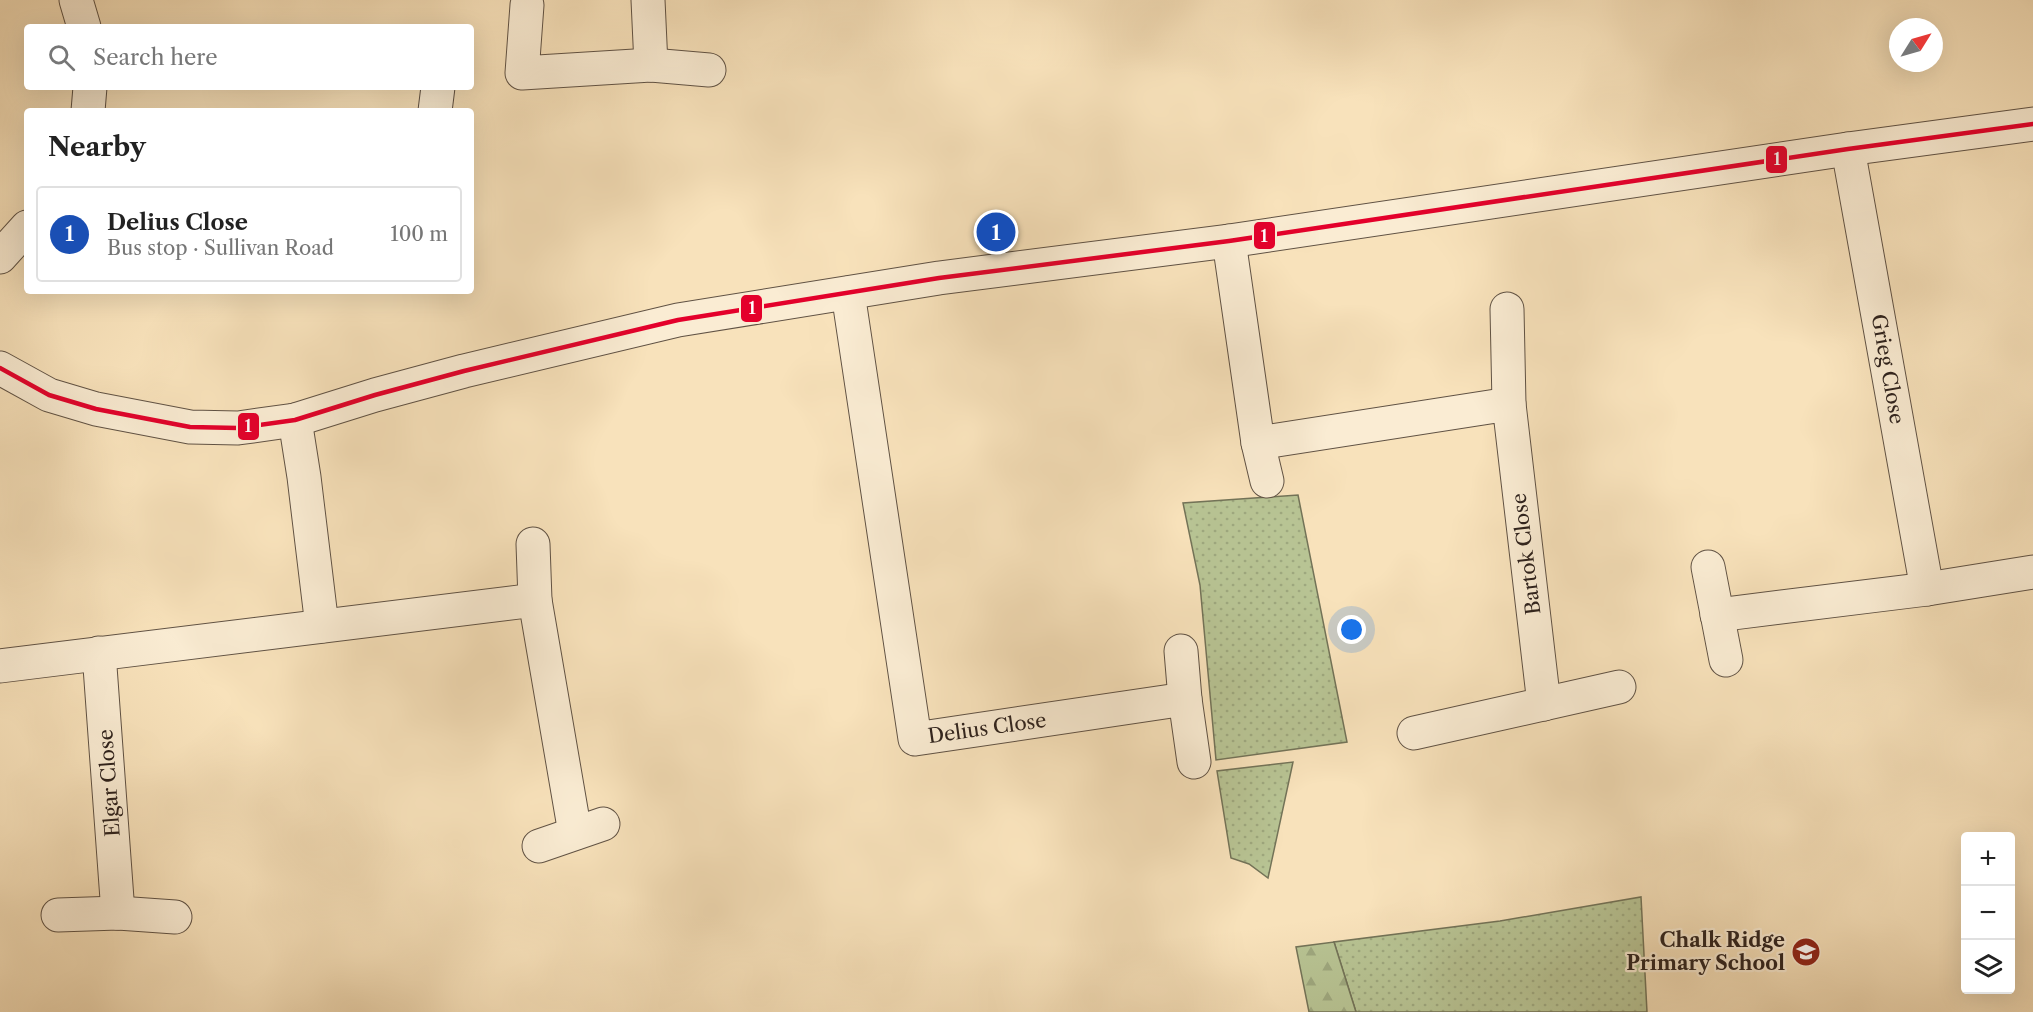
<!DOCTYPE html>
<html lang="en">
<head>
<meta charset="utf-8">
<style>
	:root { --surface:#fff; --page:#f6f6f6; --text:#222; --muted:#767676; --line:#e0e0e0; --accent:#8f2418 }
	body { margin:0; font-family:"Libre Caslon Text",serif; background:var(--page); color:var(--text) }
	.controls { position:absolute; right:18px; bottom:18px; display:grid; overflow:hidden; border-radius:6px; box-shadow:0 6px 24px #0002 }
	.controls button { width:54px; height:54px; display:grid; place-items:center; padding:0; border:0; border-bottom:2px solid var(--line); background:var(--surface); color:var(--text); font:30px sans-serif }
	.compass { position:absolute; left:1889px; top:18px; width:54px; height:54px; border-radius:50%; background:var(--surface); box-shadow:0 6px 24px #0002; rotate:53deg }
	.you { position:absolute; left:1352px; top:630px; width:21px; height:21px; margin:-15px; border:4px solid #fff; border-radius:50%; background:#1a73e8; box-shadow:0 0 0 9px #1a73e833 }
	.badge { display:grid; place-items:center; width:39px; height:39px; border-radius:50%; background:var(--accent); color:#fff; font-size:20px; font-weight:700 }
	.pin { position:absolute; translate:-50% -50%; border:3px solid #fff; box-shadow:0 2px 6px #0006 }
	.list { margin:0; padding:0; list-style:none }
	h2 { display:flex; justify-content:space-between; align-items:center; height:78px; margin:0; padding:0 24px; font-size:26px }
	h2 small { font-size:20px; font-weight:400; color:var(--muted) }
	.list li { display:grid; grid-template-columns:39px 1fr auto; gap:18px; align-items:center; box-sizing:border-box; height:96px; margin:0 12px 12px; padding:0 12px; border:2px solid var(--line); border-radius:6px }
	.list b { display:block; font-size:22px; white-space:nowrap }
	.list p { margin:0; font-size:20px; white-space:nowrap; color:var(--muted) }
	.list em { font-size:20px; font-style:normal; color:var(--muted) }
	.icon { flex:none; width:33px; height:33px; fill:none; stroke:currentColor; stroke-width:2; stroke-linecap:round; stroke-linejoin:round }
	.map { position:relative; flex:none; width:2033px; height:1012px; overflow:hidden }
	.search { position:absolute; background:var(--surface); box-shadow:0 6px 24px #0002; left:24px; top:24px; width:450px; height:66px; display:flex; align-items:center; gap:15px; box-sizing:border-box; padding:0 21px; border-radius:6px; color:var(--muted); font-size:22px }
	.panel { position:absolute; background:var(--surface); box-shadow:0 6px 24px #0002; left:24px; top:108px; width:450px; height:186px; border-radius:6px }
	.map>svg:first-child { display:block }
	.grass { fill:url(#grass-dots); stroke:#737358; stroke-width:1.5 }
	.forest { fill:url(#forest-firs); stroke:#737358; stroke-width:1.5 }
	.lines { fill:none; stroke-linecap:round; stroke-linejoin:round }
	.minor-casing { stroke:#605244; stroke-width:35 }
	.minor { stroke:#faecd3; stroke-width:33 }
	.bus-1-casing { stroke:#faecd3; stroke-width:9 }
	.bus-1 { stroke:#e4002b; stroke-width:4.5 }
	.labels { text-anchor:middle; stroke-width:4.5; stroke-linejoin:round; paint-order:stroke }
	.street-label { font-size:20px; fill:#2e221d; stroke:#faecd3 }
	.poi-label { font-size:20px; font-weight:bold; fill:#2e221d; stroke:#faecd3; text-anchor:end }
	.line-badge { stroke:#faecd3; stroke-width:2 }
	.badge-label { font-size:16px; text-anchor:middle; font-weight:bold; fill:#fff }
</style>
</head>
<body>
<div class="map">
<svg width="2033" height="1012" viewBox="0 0 2033 1012">
	<defs>
		<pattern id="grass-dots" width="8" height="8" patternUnits="userSpaceOnUse" patternTransform="scale(1.5)"><rect width="8" height="8" fill="#b8c494"/><path d="M2 2h.1M6 6h.1" fill="none" stroke="#9ea87f" stroke-width="1.8" stroke-linecap="round"/></pattern>
		<pattern id="forest-firs" width="22" height="20" patternUnits="userSpaceOnUse" patternTransform="scale(1.5)"><rect width="22" height="20" fill="#b8c494"/><path d="M5 1l3.5 6h-7zM16 11l3.5 6h-7z" fill="#9ea87f"/></pattern>
	</defs>
	<rect width="100%" height="100%" fill="#f8e2bb"/>
	<filter id="stains"><feTurbulence type="fractalNoise" baseFrequency=".00333" numOctaves="4"/><feColorMatrix values="0 0 0 0 .2 0 0 0 0 .09 0 0 0 0 .02 0 0 0 .5 -.17"/></filter>
	<radialGradient id="worn" r=".72"><stop offset=".6" stop-color="#630" stop-opacity="0"/><stop offset="1" stop-color="#630" stop-opacity=".3"/></radialGradient>
	<g class="grass">
		<polygon points="1298,495 1347,742 1216,760 1200,585 1183,503"/>
		<polygon points="1293,762 1268,878 1249,864 1231,858 1217,771"/>
		<polygon points="1641,897 1647,1012 1356,1012 1334,942 1500,921"/>
	</g>
	<polygon class="forest" points="1334,942 1356,1012 1309,1012 1296,947"/>
	<g class="lines">
		<g class="minor-casing">
			<g id="minor">
				<polyline points="76,0 84,27"/>
				<polyline points="648,0 651,65"/>
				<polyline points="527,5 522,73 651,65 709,70"/>
				<polyline points="88,111 90,87"/>
				<polyline points="435,111 438,87"/>
				<polyline points="1848,149 1927,589"/>
				<polyline points="1229,241 1258,443 1509,404 1544,704"/>
				<polyline points="0,257 27,227"/>
				<polyline points="848,293 915,739 1185,699"/>
				<polyline points="1507,309 1509,404"/>
				<polyline points="0,368 49,395 96,409 190,427 238,428 295,420 375,395 464,371 678,320 939,278 1229,241 1848,149 2033,124"/>
				<polyline points="295,420 304,477 322,626"/>
				<polyline points="1258,443 1267,481"/>
				<polyline points="533,544 535,600 575,833"/>
				<polyline points="1708,567 1726,660"/>
				<polyline points="1717,615 1927,589 2033,572"/>
				<polyline points="1181,651 1185,699 1194,762"/>
				<polyline points="99,653 118,913"/>
				<polyline points="0,666 535,600"/>
				<polyline points="1414,733 1619,687"/>
				<polyline points="539,846 603,824"/>
				<polyline points="58,915 118,913 175,917"/>
			</g>
		</g>
		<use href="#minor" class="minor"/>
		<g class="bus-1-casing">
			<polyline id="bus-1" points="0,368 49,395 96,409 190,427 238,428 295,420 375,395 464,371 678,320 939,278 1229,241 1848,149 2033,124"/>
		</g>
		<use href="#bus-1" class="bus-1"/>
	</g>
	<defs>
		<g id="school-disc" transform="scale(1.5)"><circle r="9.5" fill="#8f2418" stroke="#faecd3"/><path d="M0-5L7-2L0 1L-7-2ZM-4 1L0 2.5L4 1V4Q0 6-4 4Z" fill="#fff"/></g>
	</defs>
	<g fill-rule="evenodd">
		<use href="#school-disc" x="1806" y="952"/>
	</g>
	<g class="labels">
		<g class="street-label">
			<text transform="translate(1888 369) rotate(80)" y="7">Grieg Close</text>
			<text transform="translate(1526 554) rotate(-97)" y="7">Bartok Close</text>
			<text transform="translate(987 728) rotate(-8)" y="7">Delius Close</text>
			<text transform="translate(109 783) rotate(-94)" y="7">Elgar Close</text>
		</g>
		<g class="poi-label">
			<text x="1785" y="947">Chalk Ridge<tspan x="1785" dy="23">Primary School</tspan></text>
		</g>
	</g>
	<g class="line-badge">
		<rect x="1765" y="145" width="23" height="29" rx="6" fill="#e4002b"/>
		<rect x="1253" y="221" width="23" height="29" rx="6" fill="#e4002b"/>
		<rect x="740" y="294" width="23" height="29" rx="6" fill="#e4002b"/>
		<rect x="237" y="412" width="23" height="29" rx="6" fill="#e4002b"/>
	</g>
	<g class="badge-label">
		<text x="1777" y="165">1</text>
		<text x="1264" y="242">1</text>
		<text x="752" y="314">1</text>
		<text x="248" y="432">1</text>
	</g>
	<rect width="100%" height="100%" filter="url(#stains)"/>
	<rect width="100%" height="100%" fill="url(#worn)"/>
</svg>
<div class="controls">
<button>+</button>
<button>−</button>
<button><svg class="icon" aria-label="layers" viewBox="0 0 24 24"><path d="M12 4l9 5-9 5-9-5zM3 14l9 5 9-5"/></svg></button>
</div>
<svg class="compass" viewBox="-18 -18 36 36"><path d="M0-13l5 13h-10z" fill="#e53935"/><path d="M0 13l5-13h-10z" fill="#767676"/></svg>
<div class="you"></div>
<div class="pin badge" style="left:996px;top:232px;background:#1a4fb4">1</div>
<div class="search"><svg class="icon" aria-label="search" viewBox="0 0 24 24"><circle cx="10" cy="10" r="6"/><path d="M15 15l6 6"/></svg>Search here</div>
<section class="panel">
<h2>Nearby<small></small></h2>
<ul class="list">
<li><span class="badge" style="background:#1a4fb4">1</span><div><b>Delius Close</b><p>Bus stop · Sullivan Road</p></div><em>100 m</em></li>
</ul>
</section>
</div>
</body>
</html>
